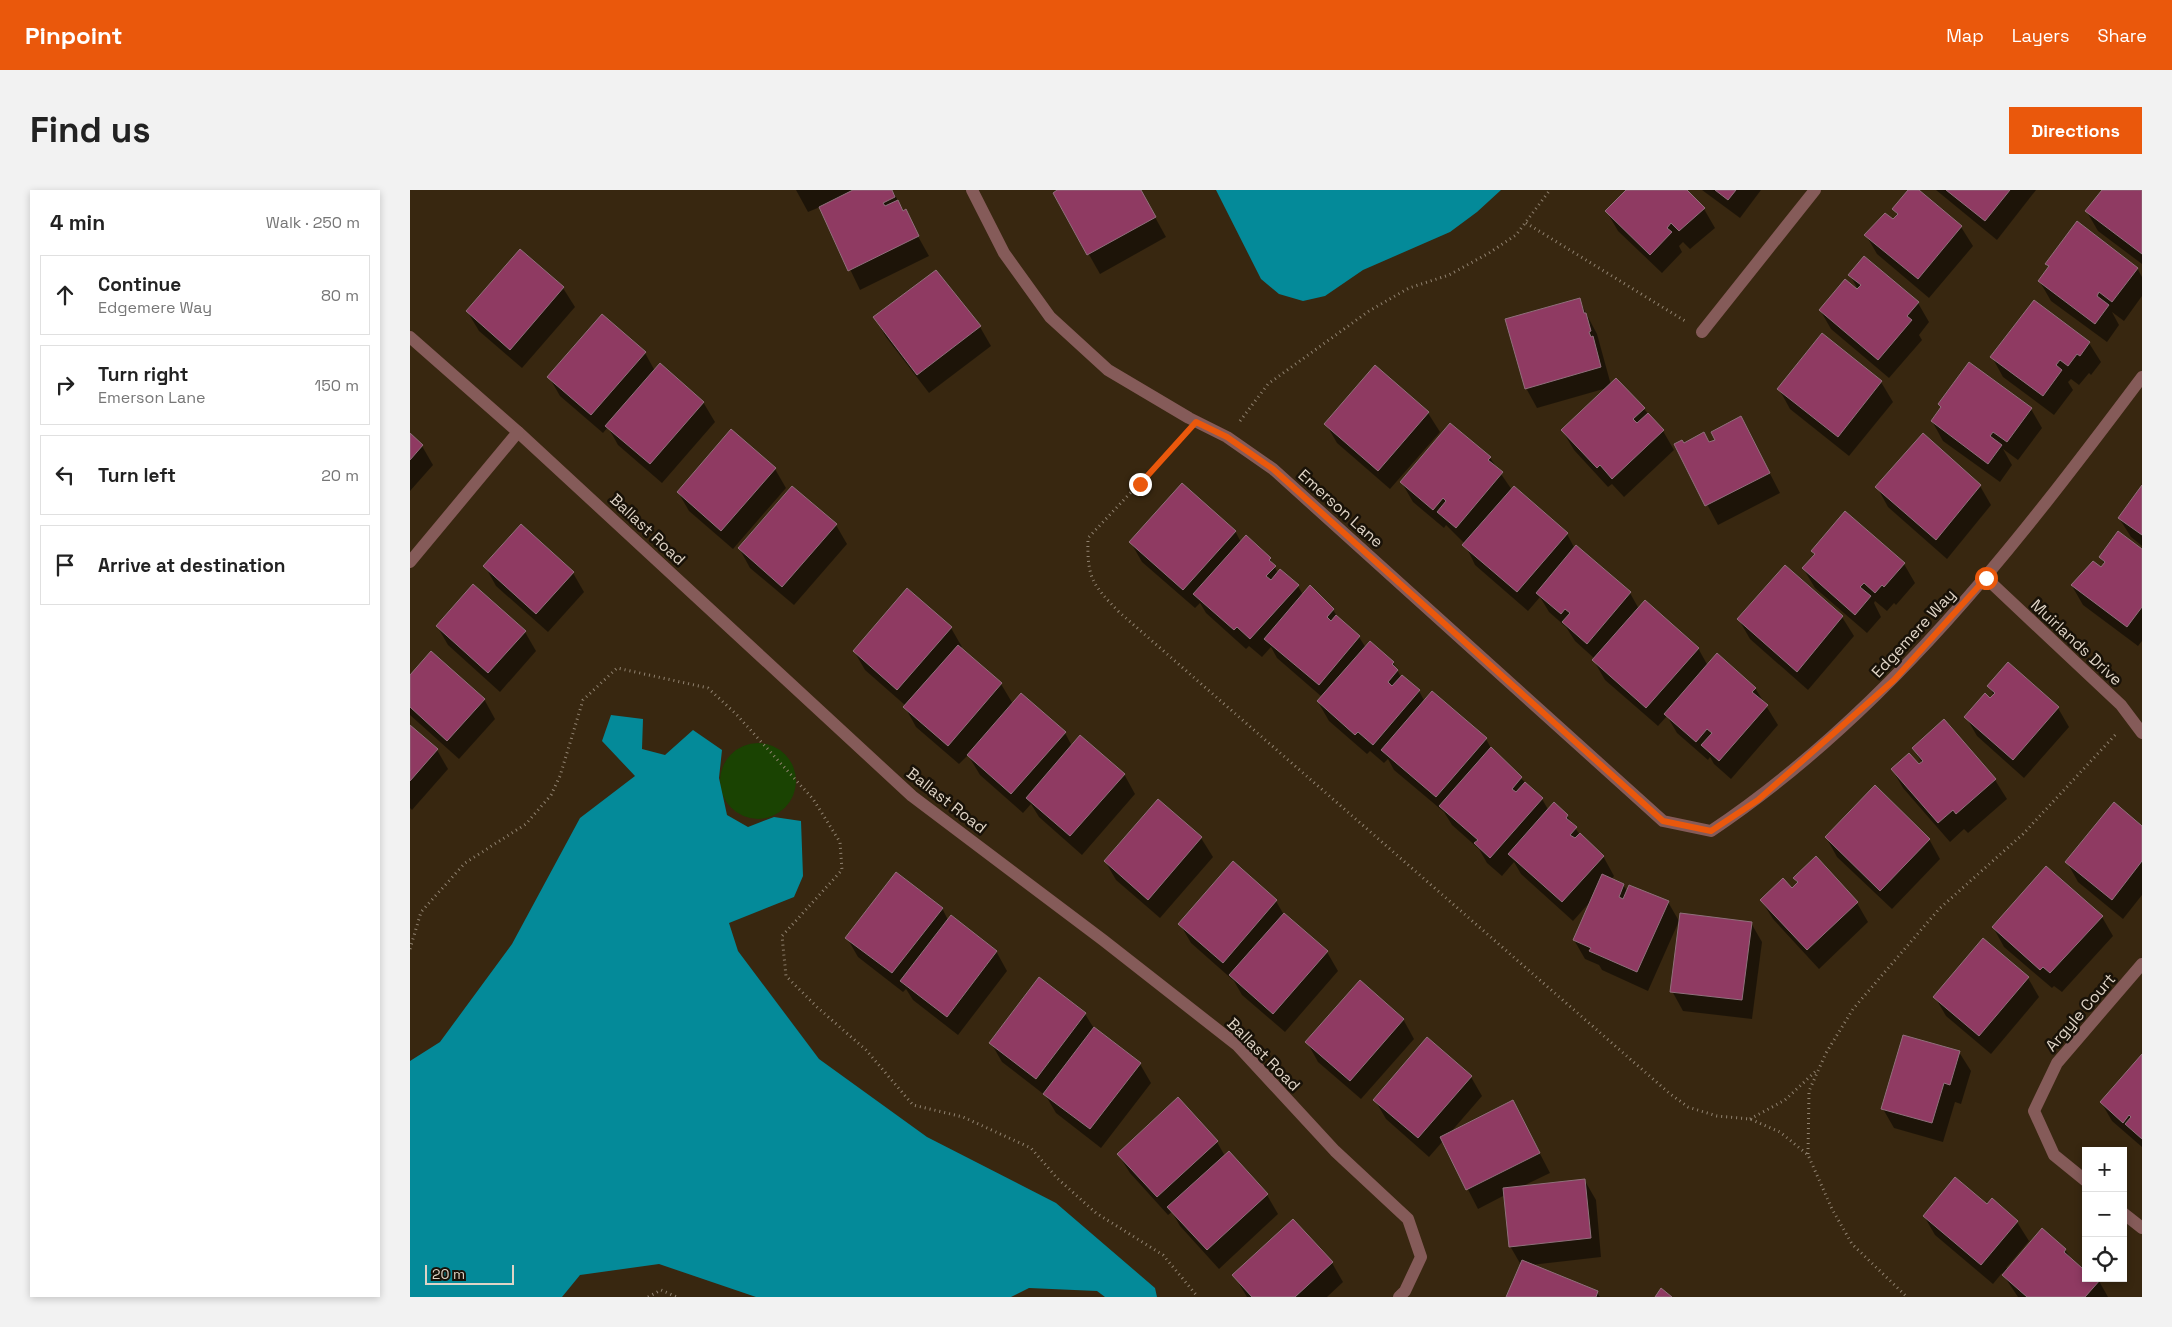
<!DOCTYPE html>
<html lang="en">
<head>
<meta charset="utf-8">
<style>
	:root { --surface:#fff; --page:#f2f2f2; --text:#222; --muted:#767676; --line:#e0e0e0; --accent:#ea580c }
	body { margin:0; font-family:"Space Grotesk",sans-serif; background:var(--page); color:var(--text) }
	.controls { position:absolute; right:15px; bottom:15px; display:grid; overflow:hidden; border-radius:0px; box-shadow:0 2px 8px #0003 }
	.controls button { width:45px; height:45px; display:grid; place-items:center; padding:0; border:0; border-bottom:1px solid var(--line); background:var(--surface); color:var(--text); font:25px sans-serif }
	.scale { position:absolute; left:15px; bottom:12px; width:89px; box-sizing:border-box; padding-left:5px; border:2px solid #dfd4c6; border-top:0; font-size:14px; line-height:18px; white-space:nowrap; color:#dfd4c6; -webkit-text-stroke:4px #191208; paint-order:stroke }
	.stop { position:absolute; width:15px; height:15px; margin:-11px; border:4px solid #ea580c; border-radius:50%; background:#fff }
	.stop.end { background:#ea580c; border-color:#fff; box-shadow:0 1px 5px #0008 }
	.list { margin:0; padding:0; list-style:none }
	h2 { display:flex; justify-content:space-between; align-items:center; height:65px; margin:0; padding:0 20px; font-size:21px }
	h2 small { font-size:16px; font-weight:400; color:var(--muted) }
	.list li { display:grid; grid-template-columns:32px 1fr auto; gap:15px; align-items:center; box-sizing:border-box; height:80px; margin:0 10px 10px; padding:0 10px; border:1px solid var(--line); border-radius:0px }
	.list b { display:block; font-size:19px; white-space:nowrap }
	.list p { margin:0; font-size:16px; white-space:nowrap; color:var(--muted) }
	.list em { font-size:16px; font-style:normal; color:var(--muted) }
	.icon { flex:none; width:28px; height:28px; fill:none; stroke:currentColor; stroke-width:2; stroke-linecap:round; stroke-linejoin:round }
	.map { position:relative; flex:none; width:1732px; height:1107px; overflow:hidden; border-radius:0px }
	header { display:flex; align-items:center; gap:30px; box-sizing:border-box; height:70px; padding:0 25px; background:var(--accent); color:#fff }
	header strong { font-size:24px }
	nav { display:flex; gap:28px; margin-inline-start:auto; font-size:18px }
	.intro { display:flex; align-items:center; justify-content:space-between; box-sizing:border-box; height:120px; padding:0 30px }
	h1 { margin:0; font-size:35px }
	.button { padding:12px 22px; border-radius:0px; background:var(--accent); color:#fff; font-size:18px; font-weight:700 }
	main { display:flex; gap:30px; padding:0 30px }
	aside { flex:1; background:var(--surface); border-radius:0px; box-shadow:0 2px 8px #0003 }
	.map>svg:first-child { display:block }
	.green { fill:#1a4302 }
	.water { fill:#048a99 }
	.shadow { fill:#0007 }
	.building { fill:#8f3a62; stroke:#90707c }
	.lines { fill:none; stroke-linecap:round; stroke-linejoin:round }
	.path { stroke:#918371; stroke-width:3; stroke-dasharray:1 4; stroke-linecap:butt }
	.minor { stroke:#855b59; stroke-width:12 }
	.route { stroke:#ea580c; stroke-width:6 }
	.labels { text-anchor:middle; stroke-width:5; stroke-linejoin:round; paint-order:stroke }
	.street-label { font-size:16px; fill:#dfd4c6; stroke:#191208 }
</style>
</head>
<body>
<header>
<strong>Pinpoint</strong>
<nav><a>Map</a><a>Layers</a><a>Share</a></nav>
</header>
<div class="intro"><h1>Find us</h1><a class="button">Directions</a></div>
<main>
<aside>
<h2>4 min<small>Walk · 250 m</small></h2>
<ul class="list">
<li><svg class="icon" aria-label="ahead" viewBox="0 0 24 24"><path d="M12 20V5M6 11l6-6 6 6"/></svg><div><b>Continue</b><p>Edgemere Way</p></div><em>80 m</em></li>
<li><svg class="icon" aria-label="right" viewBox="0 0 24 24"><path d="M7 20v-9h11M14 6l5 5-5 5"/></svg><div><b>Turn right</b><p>Emerson Lane</p></div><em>150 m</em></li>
<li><svg class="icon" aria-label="left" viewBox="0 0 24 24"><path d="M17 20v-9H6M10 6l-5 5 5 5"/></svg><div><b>Turn left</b></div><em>20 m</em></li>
<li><svg class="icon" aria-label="arrive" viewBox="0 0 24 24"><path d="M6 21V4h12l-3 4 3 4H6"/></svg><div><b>Arrive at destination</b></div></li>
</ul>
</aside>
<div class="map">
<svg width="1732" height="1107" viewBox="0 0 1732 1107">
	<rect width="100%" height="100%" fill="#382710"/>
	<circle class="green" cx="348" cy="591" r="38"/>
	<g class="water">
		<polygon points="806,0 1091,0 1067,22 1040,42 953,80 915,106 893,111 869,104 851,89"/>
		<polygon points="201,525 233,529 232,559 255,565 283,540 312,560 309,588 317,625 338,637 364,627 391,631 393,686 384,707 319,733 328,761 409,869 517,947 646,1013 745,1098 747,1107 695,1107 687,1101 619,1098 601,1107 346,1107 249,1074 170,1085 152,1107 0,1107 0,871 30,852 102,754 170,628 225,586 192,551"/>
	</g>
	<g class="shadow">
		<polygon points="386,0 482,0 519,66 450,100 410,17 398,22"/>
		<polygon points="650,0 730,0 756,47 690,84 644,3"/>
		<polygon points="1218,0 1275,0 1294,19 1305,38 1280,59 1273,52 1269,56 1272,62 1252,83 1208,41 1197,22"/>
		<polygon points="1292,0 1351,0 1330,28"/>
		<polygon points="1500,0 1507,0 1551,37 1563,56 1519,108 1467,64 1456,45 1484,31 1488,26 1484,19"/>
		<polygon points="1526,0 1626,0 1587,50"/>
		<polygon points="1693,0 1732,0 1732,74 1688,41 1677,22"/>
		<polygon points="110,60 153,98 165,117 112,178 69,141 57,121"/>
		<polygon points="1455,68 1508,113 1519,132 1509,145 1512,150 1479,188 1421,139 1410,120 1450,103 1440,85"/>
		<polygon points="1637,74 1727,78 1732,87 1732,106 1714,131 1702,122 1709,135 1697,152 1641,111 1630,92 1640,78"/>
		<polygon points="1169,110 1187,144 1201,195 1234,219 1253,241 1264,260 1214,307 1202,294 1198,297 1164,260 1152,240 1197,198 1127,218 1116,198"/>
		<polygon points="1624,112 1679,153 1691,172 1681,185 1679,183 1669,195 1661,189 1658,192 1663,200 1644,225 1593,187 1582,167"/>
		<polygon points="465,128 570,137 581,156 519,203 476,147"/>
		<polygon points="1412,145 1471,192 1483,212 1439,266 1380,219 1369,199"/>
		<polygon points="235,163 245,181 293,212 305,232 252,293 208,255 198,237 193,243 150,206 139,187"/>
		<polygon points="1559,174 1621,219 1632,238 1608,270 1593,259 1602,275 1590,292 1533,251 1522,231"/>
		<polygon points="965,177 1018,223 1030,242 980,299 927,253 916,234"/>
		<polygon points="1040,234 1080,268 1102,300 1157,344 1165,359 1167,357 1220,403 1229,419 1288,458 1298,476 1345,498 1368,535 1321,589 1304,574 1300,567 1298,570 1267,543 1257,526 1248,536 1195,490 1184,471 1185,469 1165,451 1156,437 1139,422 1130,407 1118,421 1065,375 1055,354 1036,335 1034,338 1003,312 992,293"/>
		<polygon points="0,245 12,256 23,275 0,301"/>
		<polygon points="1341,247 1370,303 1308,335 1265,254 1299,253"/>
		<polygon points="365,279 376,298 323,359 279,321 268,302"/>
		<polygon points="1570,296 1581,315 1537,369 1478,317 1467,297"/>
		<polygon points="1732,297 1732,356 1721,347 1709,328"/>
		<polygon points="426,335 437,354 384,415 340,378 329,358"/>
		<polygon points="825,341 831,352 860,369 868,383 888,396 893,405 923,420 929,429 949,447 956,458 983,473 991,487 1009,501 1015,512 1076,549 1082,560 1132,609 1139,621 1144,614 1157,626 1170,645 1193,666 1204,686 1201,690 1213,695 1218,702 1258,712 1269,731 1238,801 1192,780 1189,775 1175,769 1164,750 1180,712 1163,731 1111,684 1104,672 1092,686 1077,673 1069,659 1042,635 1034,622 984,580 978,569 974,573 960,561 957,564 919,531 908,512 912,507 867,468 861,457 852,467 839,456 836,459 796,423 790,413 785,418 732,372 721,353"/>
		<polygon points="1732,360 1732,451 1728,456 1673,415 1662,396 1691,379 1695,375 1690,367"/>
		<polygon points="1402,361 1494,374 1505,393 1486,415 1484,413 1477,421 1465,411 1464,413 1471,427 1457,443 1405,398 1393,378 1405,365"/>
		<polygon points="75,376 163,383 174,402 138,442 86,396"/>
		<polygon points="63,395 115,442 126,461 90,502 38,455 27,436"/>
		<polygon points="1432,427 1444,446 1398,500 1340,449 1329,430"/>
		<polygon points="541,438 552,457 550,459 591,494 603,514 655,543 662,556 714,584 725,604 672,665 629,627 621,614 613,623 570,585 558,565 549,574 506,537 495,517 496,516 455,480 444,461"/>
		<polygon points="0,487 74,509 85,529 49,569 0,525"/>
		<polygon points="1579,496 1648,518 1659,537 1614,588 1567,546 1556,527 1584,506"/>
		<polygon points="0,536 27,560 38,579 2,620 0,618"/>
		<polygon points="1503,558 1585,590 1597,609 1558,643 1554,639 1540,652 1493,598 1482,579 1509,576 1512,573"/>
		<polygon points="748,610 791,648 803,667 750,728 706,690 695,671"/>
		<polygon points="1732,637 1732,705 1713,729 1668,692 1657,672"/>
		<polygon points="1416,647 1519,649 1530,669 1482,719 1427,667"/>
		<polygon points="1406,668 1447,713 1458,732 1409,779 1363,729 1351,710 1381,700 1388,694 1385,688"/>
		<polygon points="823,673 866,711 874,725 917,762 928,781 875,842 832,805 824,791 781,753 770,734"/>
		<polygon points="532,718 538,730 586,761 597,781 548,845 503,810 496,799 493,802 448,767 437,748"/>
		<polygon points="1692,727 1703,746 1652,802 1644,796 1642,798 1594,757 1583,737"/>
		<polygon points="1341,733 1352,752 1342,829 1273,821 1262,801"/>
		<polygon points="1618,788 1629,807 1581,864 1536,826 1525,807"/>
		<polygon points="675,824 685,840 730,874 741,893 691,958 646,923 636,906 592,872 581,853"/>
		<polygon points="993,829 1004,849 951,909 908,872 897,852"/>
		<polygon points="1549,862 1561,881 1551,914 1545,912 1533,952 1484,938 1473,919"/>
		<polygon points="1732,866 1732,957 1702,931 1691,912"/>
		<polygon points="1061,887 1072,906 1040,943 1103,912 1140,983 1111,997 1175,991 1186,1010 1191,1067 1121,1075 1187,1102 1190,1107 1098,1107 1111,1075 1100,1056 1095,1005 1068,1019 1033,951 1019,967 976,929 965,910"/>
		<polygon points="807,952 815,966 819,963 857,1005 868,1024 809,1079 770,1036 762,1022 758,1025 720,983 708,964"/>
		<polygon points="1578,1016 1607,1032 1619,1051 1596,1078 1598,1079 1655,1060 1676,1088 1686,1088 1689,1091 1698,1107 1608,1107 1592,1083 1583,1094 1525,1045 1514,1026"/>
		<polygon points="922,1073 933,1092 917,1107 837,1107 824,1085"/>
	</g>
	<g class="building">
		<polygon points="443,0 482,0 485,7 473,13 475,16 488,10 493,21 496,19 509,46 438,81 409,17"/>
		<polygon points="647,0 731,0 746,27 677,65 643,3"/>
		<polygon points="1216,0 1277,0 1295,18 1269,41 1261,33 1257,38 1262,42 1240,65 1195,21"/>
		<polygon points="1305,0 1326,0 1318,10"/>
		<polygon points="1498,0 1509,0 1552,36 1508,89 1454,45 1475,23 1483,29 1488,24 1482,19"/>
		<polygon points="1536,0 1600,0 1575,31"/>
		<polygon points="1692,0 1732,0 1732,64 1675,21"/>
		<polygon points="1667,31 1728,78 1702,112 1689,102 1687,106 1699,115 1685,134 1628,91 1639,76 1635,74"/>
		<polygon points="110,59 154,97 100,160 56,121"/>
		<polygon points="1454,66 1509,112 1497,126 1502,130 1468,170 1409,120 1435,89 1447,99 1451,95 1438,85"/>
		<polygon points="526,80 571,136 507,185 463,127"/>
		<polygon points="1170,108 1174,123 1176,123 1181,141 1179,142 1181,147 1183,146 1191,177 1115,199 1095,129"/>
		<polygon points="1624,110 1680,152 1670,166 1667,164 1658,176 1650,170 1646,175 1652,180 1633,206 1580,167"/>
		<polygon points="192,124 236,162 181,225 137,187"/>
		<polygon points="1412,143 1472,191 1428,247 1367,199"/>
		<polygon points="1559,172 1622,218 1597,252 1583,242 1580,246 1592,255 1578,274 1521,231 1531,217 1528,214"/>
		<polygon points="250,173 294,212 240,274 195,236"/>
		<polygon points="965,175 1019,222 968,281 914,234"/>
		<polygon points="1206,188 1235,218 1223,229 1227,233 1238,223 1254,240 1202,289 1190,275 1187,278 1151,240"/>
		<polygon points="1331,226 1360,283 1295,316 1264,254 1272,250 1274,253 1294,242 1299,252 1305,250 1301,242"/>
		<polygon points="1040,233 1081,267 1078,270 1093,282 1046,338 1027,322 1036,311 1033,308 1023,320 990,292"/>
		<polygon points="321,239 366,278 311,341 267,302"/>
		<polygon points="0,243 13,255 0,270"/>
		<polygon points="1513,243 1571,295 1526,350 1465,297"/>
		<polygon points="772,293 826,341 773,400 719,352"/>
		<polygon points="1732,295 1732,345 1708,328"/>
		<polygon points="382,296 427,334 372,397 328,358"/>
		<polygon points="1104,296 1158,343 1107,402 1052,355"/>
		<polygon points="1435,321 1495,373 1474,397 1472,395 1465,403 1454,393 1450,397 1461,406 1445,425 1392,378 1405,364 1401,361"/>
		<polygon points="111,334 164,382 126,424 73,376"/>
		<polygon points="1708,341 1732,359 1732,417 1717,437 1661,395 1683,371 1691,377 1695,372 1689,367"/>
		<polygon points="836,345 861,368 859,370 866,376 856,386 861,390 870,379 889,395 840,449 827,437 824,440 783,404"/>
		<polygon points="1166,355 1221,402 1177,454 1152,432 1160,423 1155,419 1151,424 1126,403"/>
		<polygon points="1375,375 1433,426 1387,482 1327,429"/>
		<polygon points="63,394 116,441 78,483 26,436"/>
		<polygon points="900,395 924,419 917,427 921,431 926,425 950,446 909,495 854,449"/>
		<polygon points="497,398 542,437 487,500 443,461"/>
		<polygon points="1235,410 1289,458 1236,518 1182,470"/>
		<polygon points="960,451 984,472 982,474 988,480 978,492 982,496 992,485 1010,500 963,555 948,542 945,545 907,511"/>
		<polygon points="548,455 592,493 538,556 493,517"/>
		<polygon points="21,461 75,509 37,551 0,517 0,485"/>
		<polygon points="1307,463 1346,498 1342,502 1358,515 1309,571 1291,555 1302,543 1297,539 1286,552 1254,524"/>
		<polygon points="1598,472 1649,517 1603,570 1554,527 1575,503 1580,508 1585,503 1577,496"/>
		<polygon points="1022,501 1077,548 1026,607 971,560"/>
		<polygon points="611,503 656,542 601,604 557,565"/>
		<polygon points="1534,529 1586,589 1546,624 1543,620 1528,633 1481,579 1499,563 1509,574 1513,571 1502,558"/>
		<polygon points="0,535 28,559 0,591"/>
		<polygon points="670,545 715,584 660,646 616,608"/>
		<polygon points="1081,557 1112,587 1102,599 1106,602 1115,592 1133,608 1080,668 1064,653 1068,650 1029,616"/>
		<polygon points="1465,595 1520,649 1470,701 1415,647"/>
		<polygon points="748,609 792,647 738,710 694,671"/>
		<polygon points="1144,612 1158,625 1156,628 1167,637 1160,645 1165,648 1170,643 1194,666 1152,712 1098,664"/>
		<polygon points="1704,612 1732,636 1732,671 1702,710 1655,672"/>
		<polygon points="1406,666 1448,712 1397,760 1350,710 1373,688 1382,698 1388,692 1383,688"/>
		<polygon points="823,671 867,710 813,773 768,734"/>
		<polygon points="1636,676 1693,726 1640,783 1633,777 1630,780 1582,737"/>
		<polygon points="486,682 533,718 482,783 435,748"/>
		<polygon points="1192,684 1214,694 1209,707 1213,709 1219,695 1259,711 1227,782 1179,761 1181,758 1163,750"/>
		<polygon points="874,723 918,761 863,824 819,785"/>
		<polygon points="1270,723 1342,732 1332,810 1260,802"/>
		<polygon points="541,725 587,761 537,827 490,791"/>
		<polygon points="1573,748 1619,787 1569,846 1523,807"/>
		<polygon points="629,787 676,823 626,889 579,853"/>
		<polygon points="950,790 994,829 940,891 895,852"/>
		<polygon points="684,837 731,873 680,939 633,904"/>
		<polygon points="1493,845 1550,861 1540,895 1534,893 1522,933 1471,919"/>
		<polygon points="1017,847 1062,886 1008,948 963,910"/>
		<polygon points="1732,864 1732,949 1715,934 1721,927 1719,925 1713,933 1690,912"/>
		<polygon points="768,907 808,951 747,1007 707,964"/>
		<polygon points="1103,910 1130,963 1056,1000 1030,947"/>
		<polygon points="819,961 858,1004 797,1060 757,1017"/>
		<polygon points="1545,987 1577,1014 1582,1008 1608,1031 1571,1075 1513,1026"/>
		<polygon points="1175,989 1181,1048 1099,1057 1093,998"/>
		<polygon points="883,1029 923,1072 885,1107 842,1107 822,1085"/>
		<polygon points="1632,1038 1656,1059 1654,1062 1672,1078 1676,1076 1676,1088 1691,1089 1675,1107 1617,1107 1592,1085"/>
		<polygon points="1112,1070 1188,1101 1186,1107 1096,1107"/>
		<polygon points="1251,1098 1262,1107 1245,1107"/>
	</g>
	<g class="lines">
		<g class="path">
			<polyline points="1116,33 1275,131"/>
			<polyline points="830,231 858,194 959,121 999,98 1039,85 1079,63 1106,45 1140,0"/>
			<path d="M772,248L678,348C677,388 682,394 709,422L1259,903L1278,917L1307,926L1340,929L1370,942L1398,965L1422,1019L1442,1054L1497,1107"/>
			<polyline points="0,759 11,722 55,673 116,634 141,605 150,586 173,510 207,478 298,498 326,524 403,609 430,652 432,680 372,746 376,786 407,817 456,860 503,915 553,927 621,958 647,988 686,1023 753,1065 788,1107"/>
			<polyline points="1340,929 1375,910 1407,880"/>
			<polyline points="1398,964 1399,901 1416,863 1443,819 1529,719 1613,644 1707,543"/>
			<polyline points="238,1107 251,1100 267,1107"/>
		</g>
		<g class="minor">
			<path d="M562,0L594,63L640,127L698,180L779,228L817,247L863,279L1253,631L1301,641C1477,523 1606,355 1732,187"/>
			<polyline points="1292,142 1405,0"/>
			<polyline points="0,147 108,242 502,606 693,750 827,855 925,961 998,1029 1011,1067 995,1101 989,1107"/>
			<polyline points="0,372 108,242"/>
			<polyline points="1576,388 1711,515 1732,543"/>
			<polyline points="1676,991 1644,965 1624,921 1647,873 1732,774"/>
			<polyline points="1713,1023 1732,1038"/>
		</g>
	</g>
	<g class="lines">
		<polyline class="route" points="730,294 786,232 817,247 863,279 1253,631 1301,641 1348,610 1484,490 1576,388"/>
	</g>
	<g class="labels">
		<g class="street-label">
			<text transform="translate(931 318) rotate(42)" y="6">Emerson Lane</text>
			<text transform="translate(238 339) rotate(43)" y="6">Ballast Road</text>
			<text transform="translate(1503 443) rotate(-47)" y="6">Edgemere Way</text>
			<text transform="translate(1667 452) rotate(43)" y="6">Muirlands Drive</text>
			<text transform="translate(537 610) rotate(38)" y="6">Ballast Road</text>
			<text transform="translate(1670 822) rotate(-49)" y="6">Argyle Court</text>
			<text transform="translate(854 864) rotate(45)" y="6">Ballast Road</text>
		</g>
	</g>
</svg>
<div class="controls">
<button>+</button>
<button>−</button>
<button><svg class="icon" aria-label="locate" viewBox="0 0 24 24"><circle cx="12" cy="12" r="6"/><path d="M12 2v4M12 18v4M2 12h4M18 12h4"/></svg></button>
</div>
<div class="scale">20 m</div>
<div class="stop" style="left:1576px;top:388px"></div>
<div class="stop end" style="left:730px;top:294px"></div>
</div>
</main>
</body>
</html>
